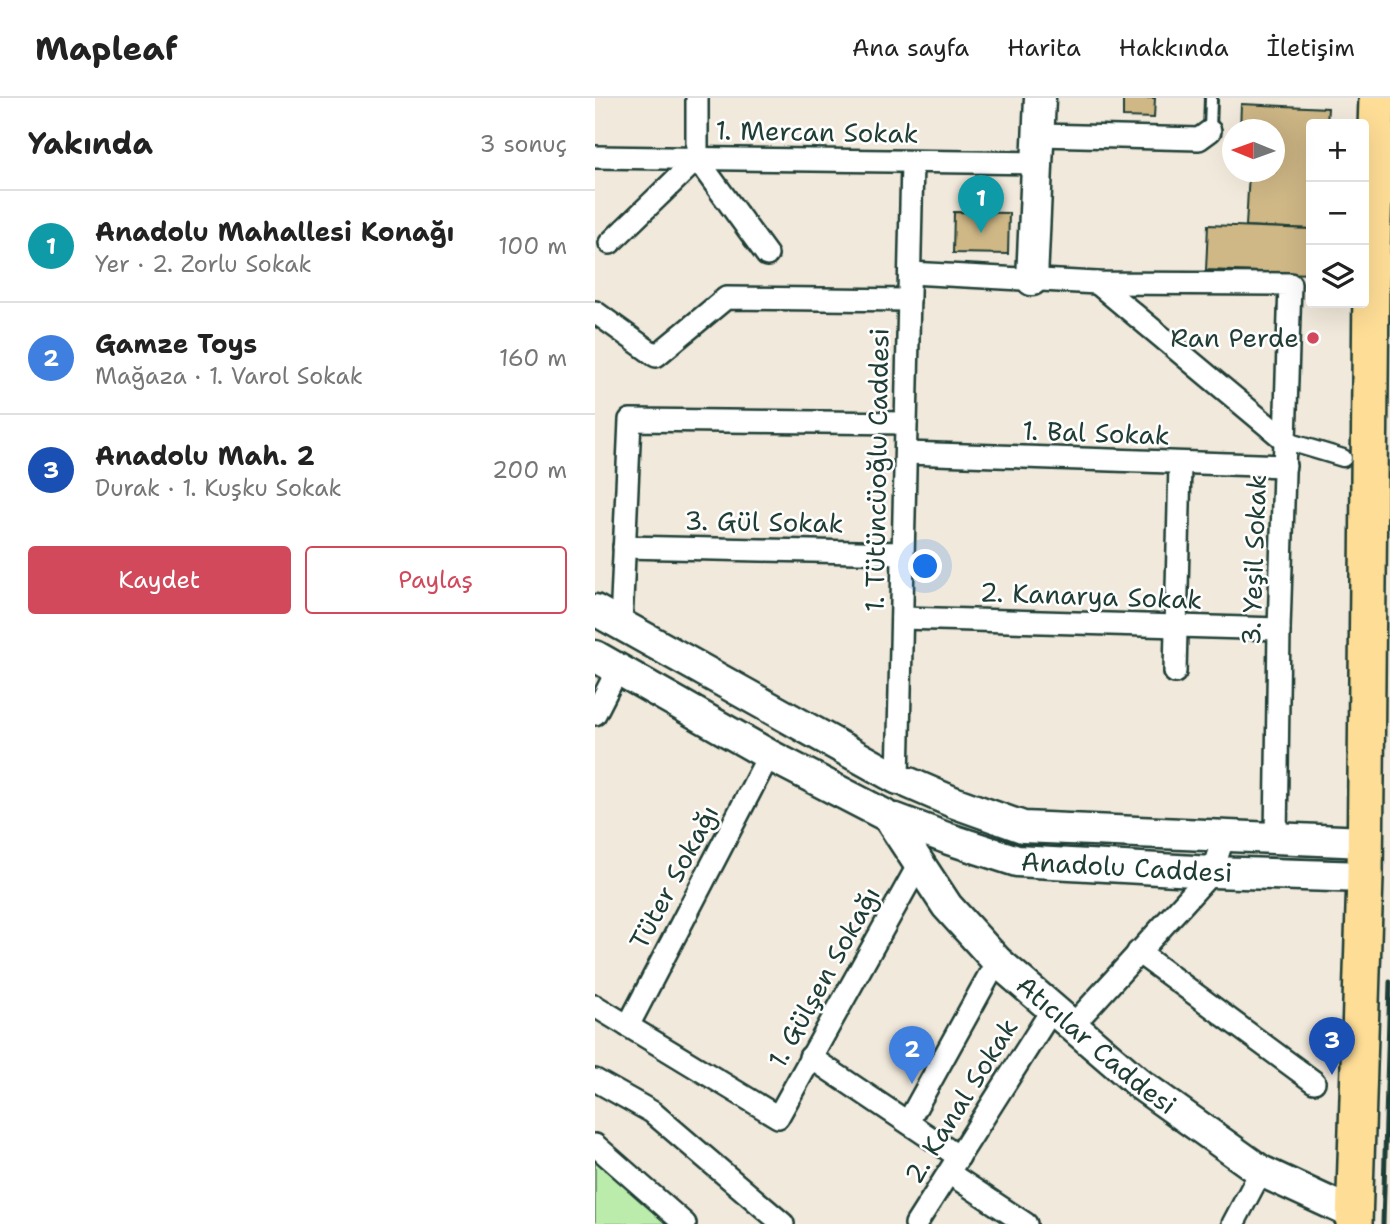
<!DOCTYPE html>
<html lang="tr">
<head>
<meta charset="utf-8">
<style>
	:root { --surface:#fff; --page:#f6f6f6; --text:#222; --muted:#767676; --line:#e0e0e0; --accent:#d1495b }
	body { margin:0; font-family:"Shantell Sans",sans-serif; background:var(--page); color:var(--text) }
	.controls { position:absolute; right:21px; top:21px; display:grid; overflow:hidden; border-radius:7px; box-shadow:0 7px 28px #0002 }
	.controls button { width:63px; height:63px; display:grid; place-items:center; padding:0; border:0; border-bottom:2px solid var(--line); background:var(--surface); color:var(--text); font:35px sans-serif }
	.compass { position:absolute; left:627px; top:21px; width:63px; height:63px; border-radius:50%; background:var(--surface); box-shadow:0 7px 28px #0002; rotate:271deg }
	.you { position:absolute; left:331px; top:469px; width:24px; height:24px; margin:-18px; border:5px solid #fff; border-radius:50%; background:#1a73e8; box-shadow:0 0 0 10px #1a73e833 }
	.badge { display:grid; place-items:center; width:46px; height:46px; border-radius:50%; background:var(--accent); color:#fff; font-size:23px; font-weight:700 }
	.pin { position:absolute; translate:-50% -58px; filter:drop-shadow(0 2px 4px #0008) }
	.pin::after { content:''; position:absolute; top:37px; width:24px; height:21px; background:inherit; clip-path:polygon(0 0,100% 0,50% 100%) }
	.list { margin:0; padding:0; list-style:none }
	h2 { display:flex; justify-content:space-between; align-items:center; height:91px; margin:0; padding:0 28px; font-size:30px }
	h2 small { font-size:23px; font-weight:400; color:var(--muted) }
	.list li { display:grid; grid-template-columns:46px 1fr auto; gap:21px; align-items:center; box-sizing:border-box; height:112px; padding:0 28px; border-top:2px solid var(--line) }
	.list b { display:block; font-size:26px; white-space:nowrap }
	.list p { margin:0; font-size:23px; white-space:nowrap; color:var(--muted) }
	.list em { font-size:23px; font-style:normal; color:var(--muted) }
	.actions { display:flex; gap:14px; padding:21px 28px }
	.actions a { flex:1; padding:16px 0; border:2px solid var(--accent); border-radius:7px; text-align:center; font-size:24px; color:var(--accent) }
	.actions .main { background:var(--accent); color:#fff }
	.icon { flex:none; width:38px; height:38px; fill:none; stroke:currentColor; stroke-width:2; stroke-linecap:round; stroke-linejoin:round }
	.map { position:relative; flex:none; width:795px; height:1126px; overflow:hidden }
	header { display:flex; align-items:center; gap:42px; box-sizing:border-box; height:98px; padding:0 35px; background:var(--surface); border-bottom:2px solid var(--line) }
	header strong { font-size:33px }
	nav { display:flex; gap:38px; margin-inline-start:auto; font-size:24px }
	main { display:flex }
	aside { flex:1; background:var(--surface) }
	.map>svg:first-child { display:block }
	.green { fill:#bbecac; stroke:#6d9470; stroke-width:2 }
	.building { fill:#cfb786; stroke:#1f3d34; stroke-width:2 }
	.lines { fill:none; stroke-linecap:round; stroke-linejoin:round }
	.service-casing { stroke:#1f3d34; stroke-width:16 }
	.pedestrian-casing { stroke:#1f3d34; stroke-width:21 }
	.minor-casing { stroke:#1f3d34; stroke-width:26 }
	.secondary-casing { stroke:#1f3d34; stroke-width:35 }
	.trunk-casing { stroke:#1f3d34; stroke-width:40 }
	.service { stroke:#fff; stroke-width:10 }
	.pedestrian { stroke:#fff; stroke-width:16 }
	.minor { stroke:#fff; stroke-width:21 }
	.secondary { stroke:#fff; stroke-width:30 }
	.trunk { stroke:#fedd96; stroke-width:35 }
	.rail { stroke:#1f3d34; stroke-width:5 }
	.poi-dot { fill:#d1495b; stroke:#fff; stroke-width:2.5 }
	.labels { text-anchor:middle; stroke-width:5; stroke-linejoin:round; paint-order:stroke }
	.street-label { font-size:26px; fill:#1f3d34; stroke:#fff }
	.poi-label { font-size:26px; fill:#1f3d34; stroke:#fff; text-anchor:end }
</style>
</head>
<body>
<header>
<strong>Mapleaf</strong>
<nav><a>Ana sayfa</a><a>Harita</a><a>Hakkında</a><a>İletişim</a></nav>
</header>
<main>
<aside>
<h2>Yakında<small>3 sonuç</small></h2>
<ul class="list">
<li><span class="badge" style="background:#0f9aa8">1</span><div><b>Anadolu Mahallesi Konağı</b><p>Yer · 2. Zorlu Sokak</p></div><em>100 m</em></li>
<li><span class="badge" style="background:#3f7fe0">2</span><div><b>Gamze Toys</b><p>Mağaza · 1. Varol Sokak</p></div><em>160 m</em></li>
<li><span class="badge" style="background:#1a4fb4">3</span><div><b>Anadolu Mah. 2</b><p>Durak · 1. Kuşku Sokak</p></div><em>200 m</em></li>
</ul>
<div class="actions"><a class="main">Kaydet</a><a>Paylaş</a></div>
</aside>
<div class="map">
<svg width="795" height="1126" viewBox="0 0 795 1126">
	<rect width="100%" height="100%" fill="#f1e9db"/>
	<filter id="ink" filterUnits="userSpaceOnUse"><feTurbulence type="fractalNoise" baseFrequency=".0143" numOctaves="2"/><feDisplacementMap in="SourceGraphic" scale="14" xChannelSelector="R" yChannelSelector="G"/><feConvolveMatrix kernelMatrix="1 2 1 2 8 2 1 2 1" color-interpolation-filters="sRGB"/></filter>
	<g filter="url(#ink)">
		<polygon class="green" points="0,1060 72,1126 0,1126"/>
		<g class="building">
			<polygon points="528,0 560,0 559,20 528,19"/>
			<polygon points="646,6 733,10 732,26 716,26 716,131 651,128 654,74 680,74 680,32 645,32"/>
			<polygon points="359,114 414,115 413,156 358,155"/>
			<polygon points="613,127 716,131 716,176 611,172"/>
		</g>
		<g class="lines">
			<g class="service-casing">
				<polyline id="service" points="615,33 616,0"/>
			</g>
			<g class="pedestrian-casing">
				<polyline id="pedestrian" points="691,343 748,360"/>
			</g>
			<g class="minor-casing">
				<g id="minor">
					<polyline points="445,37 604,41 615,33"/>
					<polyline points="0,59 444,65"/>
					<polyline points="102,61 172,157"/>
					<polyline points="102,61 102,0"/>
					<polyline points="15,145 102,61"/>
					<polyline points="315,175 502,185 695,186 684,531 681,740"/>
					<polyline points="502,185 691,343"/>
					<polyline points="0,214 61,258 131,200 314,202"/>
					<polyline points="311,355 690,368"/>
					<polyline points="29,449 308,455"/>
					<polyline points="307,520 684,531"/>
					<polyline points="26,526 35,322 311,325"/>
					<polyline points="580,574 585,366"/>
					<polyline points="0,616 23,571"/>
					<polyline points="303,681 317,64"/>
					<polyline points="543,854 719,984"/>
					<polyline points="0,908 183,1019 324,766"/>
					<polyline points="478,927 617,774 629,738"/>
					<polyline points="33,928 174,657"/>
					<polyline points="215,959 364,1059"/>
					<polyline points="0,982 57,1014 188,1126"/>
					<polyline points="313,1024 402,863"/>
					<polyline points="0,1047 90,1126"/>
					<polyline points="354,1075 431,1126"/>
					<polyline points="321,1126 458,910"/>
					<polyline points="638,1126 666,1073"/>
				</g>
			</g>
			<g class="secondary-casing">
				<g id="secondary">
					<polyline points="437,182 445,0"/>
					<polyline points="0,512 303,681"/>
					<polyline points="0,558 174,657 288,716"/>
					<polyline points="314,685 358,704 428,729 770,744"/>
					<path id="s1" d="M294,720L352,808L402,863L546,987L666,1073L759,1116"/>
					<path id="s2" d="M301,721L354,741L422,763L617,774L770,779"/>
				</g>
			</g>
			<g class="trunk-casing">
				<polyline id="trunk" points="759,1126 770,779 776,187 782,0"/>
			</g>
			<use href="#service" class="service"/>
			<use href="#pedestrian" class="pedestrian"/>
			<use href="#minor" class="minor"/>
			<use href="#secondary" class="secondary"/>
			<use href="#trunk" class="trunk"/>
			<polyline class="rail" points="788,1126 795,884"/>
		</g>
	</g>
	<circle class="poi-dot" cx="718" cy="240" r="7"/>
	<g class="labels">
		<g class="street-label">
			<text transform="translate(222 34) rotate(1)" y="9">1. Mercan Sokak</text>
			<text transform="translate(501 335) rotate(2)" y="9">1. Bal Sokak</text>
			<text transform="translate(282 372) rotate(-89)" y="9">1. Tütüncüoğlu Caddesi</text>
			<text transform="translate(169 424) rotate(1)" y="9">3. Gül Sokak</text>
			<text transform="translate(659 462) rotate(-88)" y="9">3. Yeşil Sokak</text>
			<text transform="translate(496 498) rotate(2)" y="9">2. Kanarya Sokak</text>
			<text dy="9" stroke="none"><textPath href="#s2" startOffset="238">Anadolu Caddesi</textPath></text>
			<text transform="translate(79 779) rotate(-62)" y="9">Tüter Sokağı</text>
			<text transform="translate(229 879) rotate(-61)" y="9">1. Gülşen Sokağı</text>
			<text dy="9" stroke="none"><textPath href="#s1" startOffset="310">Atıcılar Caddesi</textPath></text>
			<text transform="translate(366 1003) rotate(-58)" y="9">2. Kanal Sokak</text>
		</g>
		<g class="poi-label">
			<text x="704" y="249">Ran Perde</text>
		</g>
	</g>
</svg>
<div class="controls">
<button>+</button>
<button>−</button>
<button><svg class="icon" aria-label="layers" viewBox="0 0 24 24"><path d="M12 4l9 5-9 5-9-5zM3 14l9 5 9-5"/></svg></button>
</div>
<svg class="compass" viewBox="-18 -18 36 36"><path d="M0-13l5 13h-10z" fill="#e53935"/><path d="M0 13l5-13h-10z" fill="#767676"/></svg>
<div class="you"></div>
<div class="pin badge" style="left:386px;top:135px;background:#0f9aa8">1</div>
<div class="pin badge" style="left:317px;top:986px;background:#3f7fe0">2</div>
<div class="pin badge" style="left:737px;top:977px;background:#1a4fb4">3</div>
</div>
</main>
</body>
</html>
